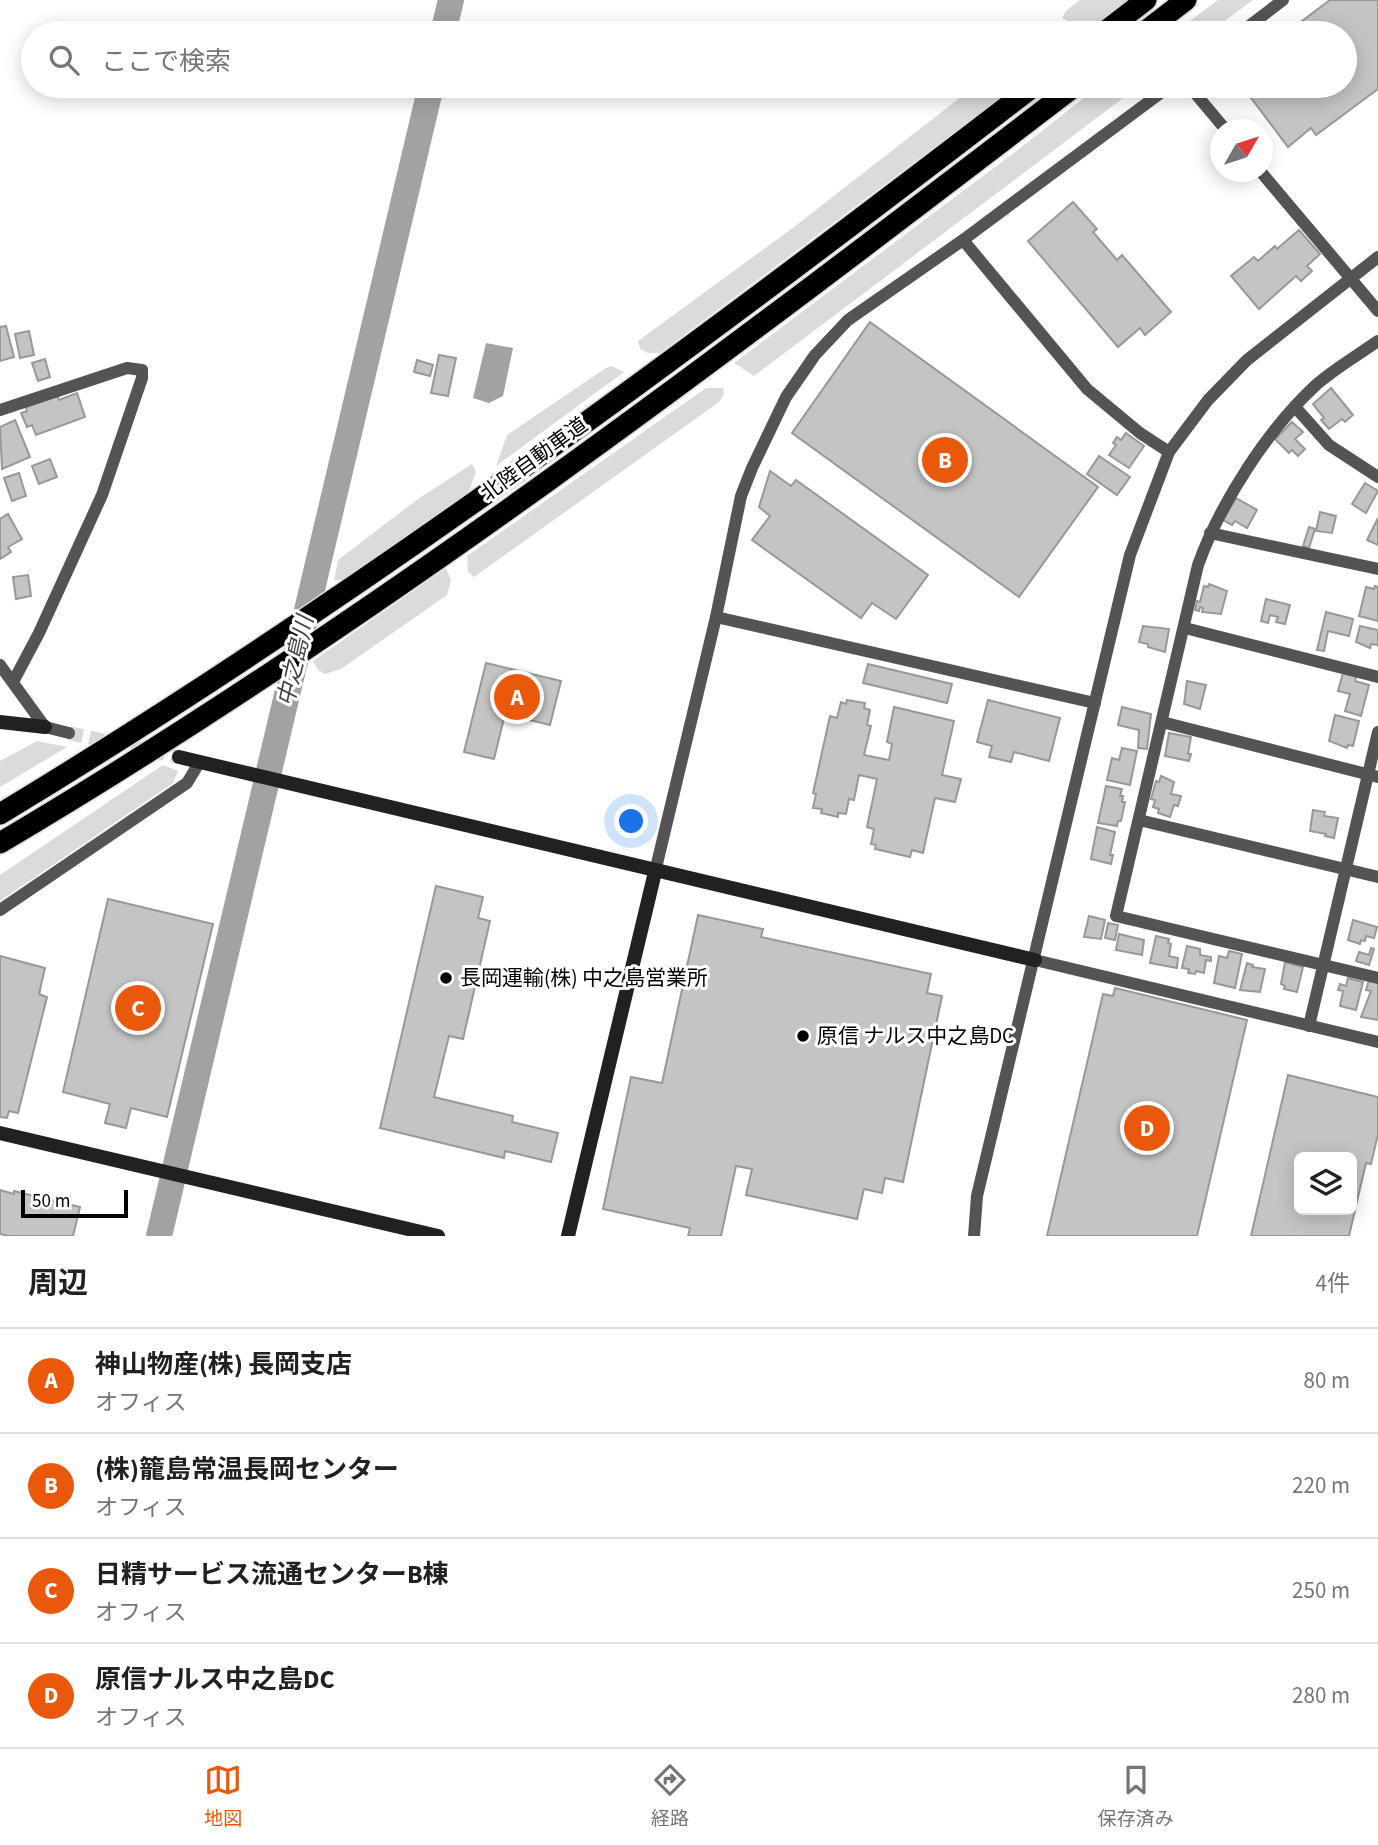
<!DOCTYPE html>
<html lang="ja">
<head>
<meta charset="utf-8">
<style>
	:root { --surface:#fff; --page:#f2f2f2; --text:#202124; --muted:#757577; --line:#e0e0e0; --accent:#ea580c }
	body { margin:0; font-family:"Source Sans 3","Noto Sans JP",sans-serif; background:var(--page); color:var(--text) }
	.controls { position:absolute; right:21px; bottom:21px; display:grid; overflow:hidden; border-radius:10px; box-shadow:0 4px 18px #0003 }
	.controls button { width:63px; height:63px; display:grid; place-items:center; padding:0; border:0; border-bottom:2px solid var(--line); background:var(--surface); color:var(--text); font:35px sans-serif }
	.compass { position:absolute; left:1210px; top:119px; width:63px; height:63px; border-radius:50%; background:var(--surface); box-shadow:0 4px 18px #0003; rotate:51deg }
	.scale { position:absolute; left:21px; bottom:18px; width:107px; box-sizing:border-box; padding-left:7px; border:4px solid #000; border-top:0; font-size:19px; line-height:24px; white-space:nowrap; color:#000; -webkit-text-stroke:5px #fff; paint-order:stroke }
	.you { position:absolute; left:632px; top:822px; width:24px; height:24px; margin:-18px; border:5px solid #fff; border-radius:50%; background:#1a73e8; box-shadow:0 0 0 10px #1a73e833 }
	.badge { display:grid; place-items:center; width:46px; height:46px; border-radius:50%; background:var(--accent); color:#fff; font-size:23px; font-weight:700 }
	.pin { position:absolute; translate:-50% -50%; border:4px solid #fff; box-shadow:0 2px 7px #0006 }
	.list { margin:0; padding:0; list-style:none }
	h2 { display:flex; justify-content:space-between; align-items:center; height:91px; margin:0; padding:0 28px; font-size:30px }
	h2 small { font-size:23px; font-weight:400; color:var(--muted) }
	.list li { display:grid; grid-template-columns:46px 1fr auto; gap:21px; align-items:center; box-sizing:border-box; height:105px; padding:0 28px; border-top:2px solid var(--line) }
	.list b { display:block; font-size:26px; white-space:nowrap }
	.list p { margin:0; font-size:23px; white-space:nowrap; color:var(--muted) }
	.list em { font-size:23px; font-style:normal; color:var(--muted) }
	.icon { flex:none; width:38px; height:38px; fill:none; stroke:currentColor; stroke-width:2; stroke-linecap:round; stroke-linejoin:round }
	.map { position:relative; flex:none; width:1378px; height:1236px; overflow:hidden }
	.search { position:absolute; background:var(--surface); box-shadow:0 4px 18px #0003; left:21px; right:21px; top:21px; height:77px; display:flex; align-items:center; gap:18px; box-sizing:border-box; padding:0 24px; border-radius:38px; color:var(--muted); font-size:26px }
	.sheet { height:511px; background:var(--surface) }
	nav { display:flex; justify-content:space-around; align-items:center; box-sizing:border-box; height:98px; border-top:2px solid var(--line); background:var(--surface); font-size:19px; color:var(--muted) }
	nav a { display:grid; justify-items:center; gap:4px }
	nav .on { color:var(--accent) }
	.map>svg:first-child { display:block }
	.green { fill:#dbdbdb }
	.water { fill:#a2a2a2 }
	.lines { fill:none; stroke-linecap:round; stroke-linejoin:round }
	.river { stroke:#a2a2a2; stroke-width:26 }
	.building { fill:#c4c4c4; stroke:#989898; stroke-width:2; fill-rule:evenodd }
	.secondary-tunnel { stroke:#d9d9d9; stroke-width:14; stroke-dasharray:14 7; stroke-linecap:butt }
	.highway-casing { stroke:#dbdbdb; stroke-width:24 }
	.street { stroke:#545454; stroke-width:12 }
	.secondary { stroke:#212121; stroke-width:14 }
	.highway { stroke:#000; stroke-width:21 }
	.poi-dot { fill:#000; stroke:#fff; stroke-width:2.5 }
	.labels { text-anchor:middle; stroke-width:6; stroke-linejoin:round; paint-order:stroke }
	.street-label { font-size:21px; fill:#000; stroke:#fff }
	.poi-label { font-size:21px; fill:#000; stroke:#fff; text-anchor:start }
	.water-label { font-size:23px; font-style:italic; fill:#434343; stroke:#fff }
</style>
</head>
<body>
<div class="map">
<svg width="1378" height="1236" viewBox="0 0 1378 1236">
	<rect width="100%" height="100%" fill="#fff"/>
	<g class="green">
		<polygon points="1080,0 1130,0 1089,33 1062,18 1066,11"/>
		<polygon points="1218,0 1253,0 1208,33 1174,33"/>
		<polygon points="975,86 1016,86 660,353 648,353 640,349 638,341 794,227"/>
		<polygon points="1099,86 1139,86 754,376 734,363 1019,149"/>
		<polygon points="612,366 624,372 496,466 507,435 606,368"/>
		<polygon points="706,388 723,388 724,394 719,402 474,577 468,572 467,556"/>
		<polygon points="472,464 476,472 468,494 346,580 334,580 338,560 418,499"/>
		<polygon points="446,568 451,581 447,595 341,669 325,674 318,670 313,661"/>
		<polygon points="37,741 67,747 0,787 0,761"/>
		<polygon points="163,765 178,771 173,783 0,901 0,875"/>
	</g>
	<polygon class="water" points="486,343 513,348 503,396 489,403 473,398"/>
	<g class="lines">
		<g class="river">
			<polyline points="443,33 451,0"/>
			<polyline points="159,1236 431,86"/>
		</g>
	</g>
	<g class="building">
		<polygon points="1330,0 1378,0 1378,89 1316,135 1311,128 1288,147 1242,86 1345,86 1345,33 1286,33"/>
		<polygon points="1073,202 1097,229 1093,232 1117,260 1122,255 1171,312 1145,335 1140,328 1118,347 1028,241"/>
		<polygon points="1299,230 1320,254 1307,266 1312,271 1301,281 1296,276 1259,309 1231,276 1254,257 1258,261 1275,246 1277,249"/>
		<polygon points="870,322 1098,487 1019,597 792,433"/>
		<polygon points="6,326 14,357 0,361 0,327"/>
		<polygon points="29,331 34,355 20,358 15,334"/>
		<polygon points="439,355 456,358 448,396 431,393"/>
		<polygon points="45,359 50,377 38,381 32,363"/>
		<polygon points="417,360 433,365 430,376 414,372"/>
		<polygon points="1331,388 1353,415 1345,422 1342,419 1329,429 1321,420 1324,418 1313,404"/>
		<polygon points="77,393 85,417 36,435 32,425 27,427 21,413 27,411 26,407 57,395 59,400"/>
		<polygon points="15,420 30,457 2,469 0,427"/>
		<polygon points="1292,422 1303,432 1295,439 1305,449 1298,456 1292,450 1289,453 1275,439"/>
		<polygon points="1126,433 1144,446 1129,468 1109,455 1116,445 1113,443 1117,437 1121,440"/>
		<polygon points="1099,456 1130,477 1117,495 1087,474"/>
		<polygon points="50,459 57,477 39,484 32,466"/>
		<polygon points="770,471 791,486 796,480 928,575 896,619 872,603 861,618 752,540 770,516 759,507"/>
		<polygon points="19,473 26,496 12,501 4,478"/>
		<polygon points="1365,483 1378,491 1366,513 1352,504"/>
		<polygon points="1236,498 1257,510 1247,528 1235,521 1232,525 1223,520"/>
		<polygon points="1320,512 1336,516 1332,533 1316,531"/>
		<polygon points="8,514 22,539 8,547 11,552 0,559 0,519"/>
		<polygon points="1378,518 1378,545 1367,540"/>
		<polygon points="1309,527 1315,529 1309,548 1303,546"/>
		<polygon points="28,575 31,596 16,599 13,577"/>
		<polygon points="1209,584 1227,591 1221,614 1202,612 1203,608 1200,607 1199,611 1195,610 1197,601 1200,602 1204,586 1208,587"/>
		<polygon points="1375,586 1378,587 1378,621 1359,616 1366,587 1374,589"/>
		<polygon points="1266,599 1290,605 1285,624 1276,622 1278,617 1270,615 1268,623 1261,621"/>
		<polygon points="1326,612 1353,619 1349,636 1328,631 1324,651 1317,650"/>
		<polygon points="1143,626 1169,629 1165,652 1148,647 1148,644 1139,642"/>
		<polygon points="1360,626 1378,630 1378,645 1371,644 1370,648 1356,642"/>
		<polygon points="486,663 561,681 550,725 505,714 494,759 464,752"/>
		<polygon points="868,664 952,684 947,703 863,683"/>
		<polygon points="1343,673 1356,676 1355,681 1369,685 1361,716 1345,711 1350,694 1338,691"/>
		<polygon points="1187,681 1206,685 1200,709 1184,704"/>
		<polygon points="847,700 865,703 864,708 870,710 867,725 871,726 864,755 889,760 892,744 887,742 894,707 954,721 942,775 961,779 955,802 935,798 923,853 912,850 910,857 875,849 876,845 871,844 874,829 867,827 877,779 859,775 854,800 849,799 846,814 838,813 838,817 821,813 822,809 813,808 816,794 813,793 830,716 837,718 841,702 846,704"/>
		<polygon points="988,700 1060,718 1049,761 1014,752 1011,762 989,757 992,746 977,742"/>
		<polygon points="1122,707 1151,714 1147,749 1138,748 1139,730 1118,725"/>
		<polygon points="1335,715 1359,721 1353,746 1348,745 1347,748 1329,741"/>
		<polygon points="1169,733 1191,737 1188,754 1191,754 1189,761 1165,756"/>
		<polygon points="1122,748 1137,751 1130,785 1107,780 1112,758 1119,760"/>
		<polygon points="1161,776 1174,782 1171,794 1181,796 1178,806 1174,805 1170,817 1158,813 1159,809 1153,807 1155,800 1151,799 1156,781 1159,782"/>
		<polygon points="1106,786 1122,789 1120,796 1123,796 1122,802 1125,802 1121,821 1118,821 1117,826 1098,823"/>
		<polygon points="1313,810 1325,812 1324,816 1338,818 1334,838 1325,836 1326,834 1310,831"/>
		<polygon points="1097,827 1115,832 1110,855 1113,855 1111,864 1091,859"/>
		<polygon points="436,886 483,897 478,918 490,921 463,1039 449,1036 434,1097 513,1116 512,1122 558,1133 551,1162 505,1151 504,1158 380,1128"/>
		<polygon points="108,899 213,924 167,1117 131,1108 126,1128 105,1123 110,1104 63,1092"/>
		<polygon points="698,915 763,929 761,937 931,974 927,993 942,996 903,1182 885,1178 882,1193 864,1189 857,1219 746,1195 752,1169 736,1166 721,1236 688,1236 690,1228 603,1209 631,1077 662,1083"/>
		<polygon points="1089,916 1105,920 1101,939 1084,937"/>
		<polygon points="1353,920 1377,927 1374,938 1366,936 1365,941 1361,940 1360,944 1348,940"/>
		<polygon points="1108,923 1118,925 1115,940 1105,938"/>
		<polygon points="1119,934 1144,940 1142,955 1116,950"/>
		<polygon points="1156,936 1169,939 1168,943 1171,944 1169,956 1178,958 1177,968 1150,963"/>
		<polygon points="1187,946 1200,949 1200,955 1211,957 1211,961 1206,960 1204,973 1196,971 1195,974 1188,973 1189,969 1182,968"/>
		<polygon points="1371,948 1374,949 1369,965 1356,961 1359,952 1369,955"/>
		<polygon points="1229,951 1242,954 1235,988 1214,983 1219,956 1227,958"/>
		<polygon points="0,956 45,968 39,994 47,997 18,1113 9,1111 7,1118 0,1117"/>
		<polygon points="1285,962 1303,967 1297,992 1284,989 1285,986 1281,984"/>
		<polygon points="1247,963 1253,965 1252,967 1265,969 1260,992 1240,990"/>
		<polygon points="1348,978 1363,982 1356,1010 1340,1006 1343,991 1338,990 1340,984 1346,986"/>
		<polygon points="1369,980 1378,982 1378,1020 1361,1017 1371,991 1366,990"/>
		<polygon points="1115,988 1247,1020 1197,1236 1047,1236 1103,994 1113,996"/>
		<path d="M1288,1075L1378,1097V1134L1371,1164L1366,1163L1349,1236H1251ZM1299,1157H1352V1210H1299Z"/>
		<polygon points="0,1190 14,1194 14,1191 80,1207 73,1236 9,1236 0,1234"/>
	</g>
	<g class="lines">
		<polyline class="secondary-tunnel" points="69,733 179,757"/>
		<g class="highway-casing">
			<g id="highway">
				<polyline points="1103,33 1146,0"/>
				<polyline points="1143,33 1186,0"/>
				<path d="M0,814C361,596 700,343 1034,86"/>
				<path d="M0,843C375,621 729,351 1075,86"/>
			</g>
		</g>
		<g class="street">
			<polyline points="1240,33 1283,0"/>
			<polyline points="1189,86 1226,130"/>
			<polyline points="1261,172 1378,311"/>
			<polyline points="963,240 1087,389 1140,433 1169,452"/>
			<path d="M1378,341C1358,355 1334,369 1316,385C1267,430 1220,504 1198,565L1116,916L1378,978"/>
			<polyline points="1296,408 1329,445 1378,477"/>
			<polyline points="0,410 127,368 142,370 142,378 102,495 39,633 13,682"/>
			<polyline points="1210,533 1378,569"/>
			<polyline points="716,617 1095,703"/>
			<polyline points="1185,628 1378,677"/>
			<polyline points="0,665 45,727 69,733"/>
			<polyline points="1162,722 1378,777"/>
			<polyline points="1139,820 1378,877"/>
			<polyline points="655,872 716,617 741,496 752,468 786,397 815,355 848,320 963,240 1170,86"/>
			<polyline points="0,910 187,783 199,763"/>
			<polyline points="1035,960 1378,1042"/>
			<polyline points="1309,1026 1378,732"/>
			<polyline points="974,1236 977,1196 1130,555 1169,452 1208,400 1247,360 1378,257"/>
		</g>
		<g class="secondary">
			<polyline points="0,722 45,727"/>
			<polyline points="179,757 1035,960"/>
			<polyline points="0,1133 438,1236"/>
			<polyline points="568,1236 655,872"/>
		</g>
		<use href="#highway" class="highway"/>
	</g>
	<g class="poi-dot">
		<circle cx="446" cy="978" r="7"/>
		<circle cx="803" cy="1036" r="7"/>
	</g>
	<g class="labels">
		<g class="street-label">
			<text transform="translate(534 459) rotate(-36)" y="7">北陸自動車道</text>
		</g>
		<g class="poi-label">
			<text x="460" y="985">長岡運輸(株) 中之島営業所</text>
			<text x="817" y="1043">原信 ナルス中之島DC</text>
		</g>
		<g class="water-label">
			<text transform="translate(295 661) rotate(-77)" y="8">中之島川</text>
		</g>
	</g>
</svg>
<div class="controls">
<button><svg class="icon" aria-label="layers" viewBox="0 0 24 24"><path d="M12 4l9 5-9 5-9-5zM3 14l9 5 9-5"/></svg></button>
</div>
<svg class="compass" viewBox="-18 -18 36 36"><path d="M0-13l5 13h-10z" fill="#e53935"/><path d="M0 13l5-13h-10z" fill="#757577"/></svg>
<div class="scale">50 m</div>
<div class="you"></div>
<div class="pin badge" style="left:517px;top:697px">A</div>
<div class="pin badge" style="left:945px;top:460px">B</div>
<div class="pin badge" style="left:138px;top:1008px">C</div>
<div class="pin badge" style="left:1147px;top:1128px">D</div>
<div class="search"><svg class="icon" aria-label="search" viewBox="0 0 24 24"><circle cx="10" cy="10" r="6"/><path d="M15 15l6 6"/></svg>ここで検索</div>
</div>
<section class="sheet">
<h2>周辺<small>4件</small></h2>
<ul class="list">
<li><span class="badge">A</span><div><b>神山物産(株) 長岡支店</b><p>オフィス</p></div><em>80 m</em></li>
<li><span class="badge">B</span><div><b>(株)籠島常温長岡センター</b><p>オフィス</p></div><em>220 m</em></li>
<li><span class="badge">C</span><div><b>日精サービス流通センターB棟</b><p>オフィス</p></div><em>250 m</em></li>
<li><span class="badge">D</span><div><b>原信ナルス中之島DC</b><p>オフィス</p></div><em>280 m</em></li>
</ul>
</section>
<nav>
<a class="on"><svg class="icon" aria-label="map" viewBox="0 0 24 24"><path d="M3 6l6-2 6 2 6-2v14l-6 2-6-2-6 2zM9 4v14M15 6v14"/></svg>地図</a>
<a><svg class="icon" aria-label="directions" viewBox="0 0 24 24"><path d="M12 3l9 9-9 9-9-9zM9 14v-3h6M13 9l2 2-2 2"/></svg>経路</a>
<a><svg class="icon" aria-label="saved" viewBox="0 0 24 24"><path d="M7 4h10v16l-5-4-5 4z"/></svg>保存済み</a>
</nav>
</body>
</html>
